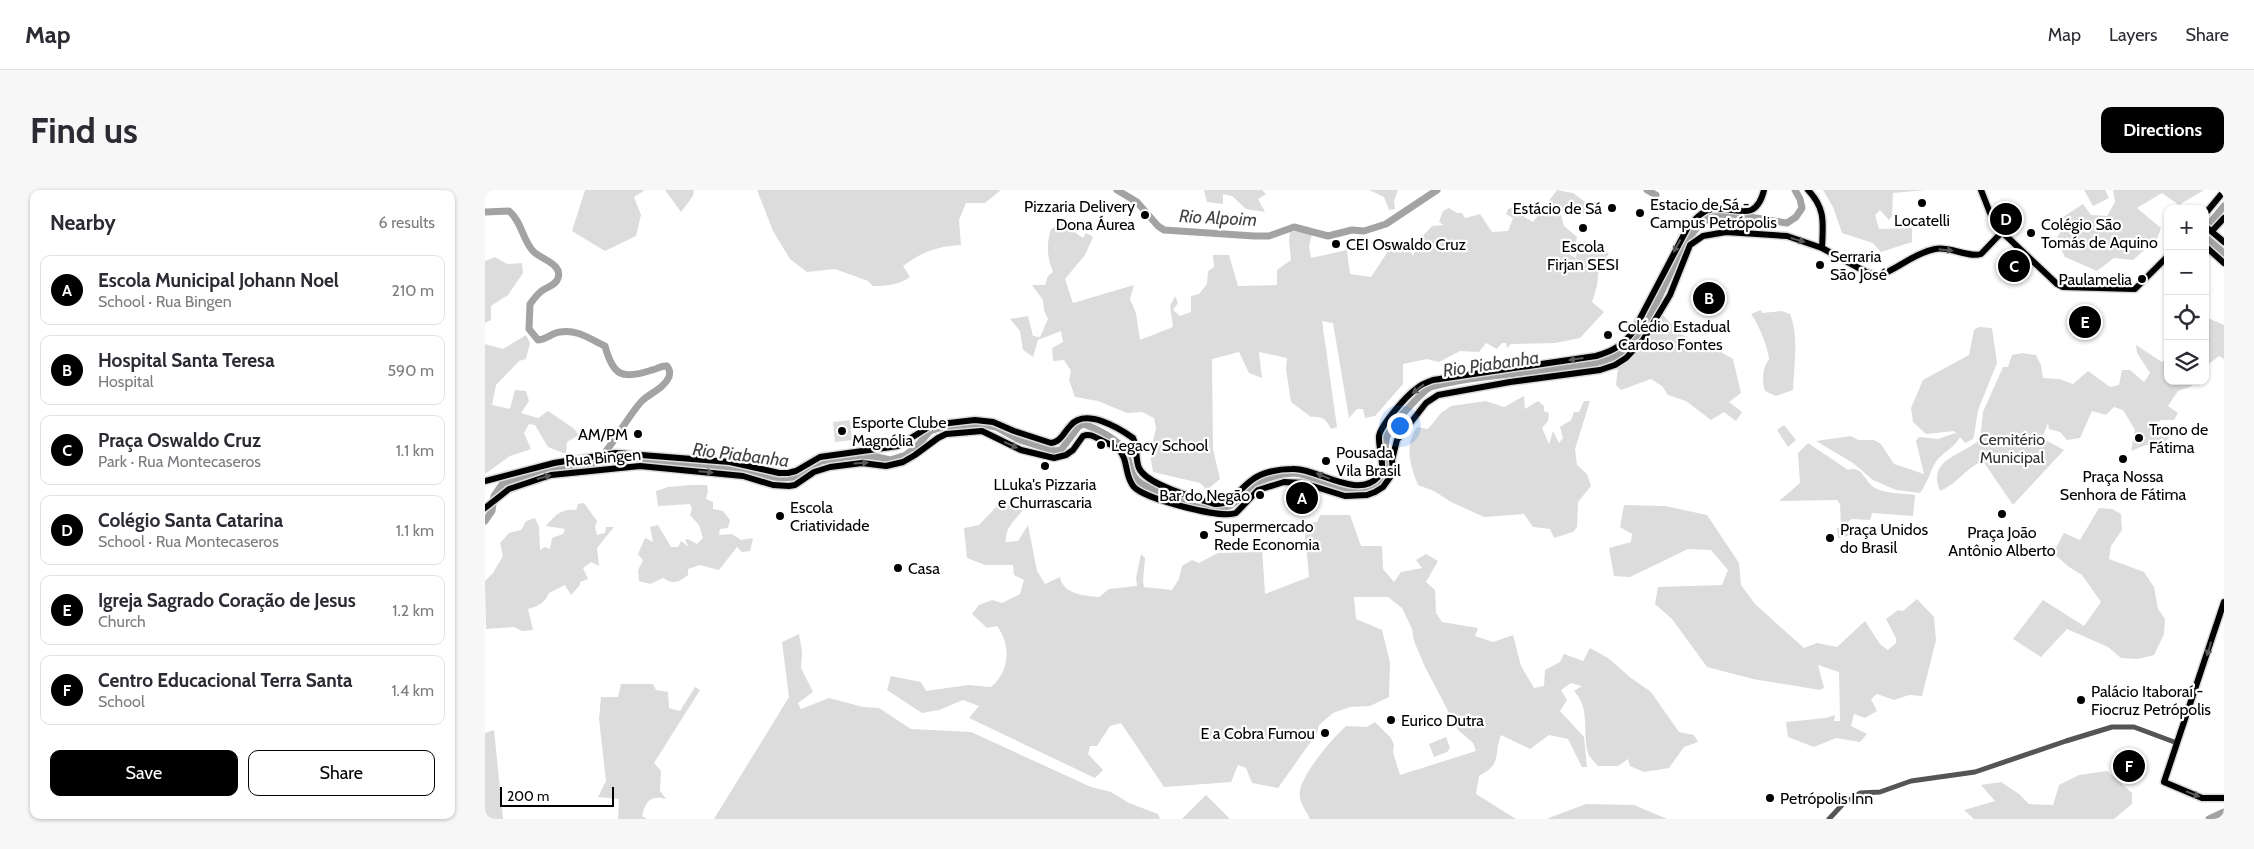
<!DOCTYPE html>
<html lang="en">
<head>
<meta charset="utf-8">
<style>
	:root { --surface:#fff; --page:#f7f7f7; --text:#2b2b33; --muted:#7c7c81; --line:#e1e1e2; --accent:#000 }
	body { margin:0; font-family:Cabin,sans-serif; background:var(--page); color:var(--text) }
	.controls { position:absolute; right:15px; top:15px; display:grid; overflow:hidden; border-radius:10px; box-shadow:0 1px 4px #0004 }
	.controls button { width:45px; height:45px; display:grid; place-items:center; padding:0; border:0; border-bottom:1px solid var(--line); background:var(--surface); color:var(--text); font:25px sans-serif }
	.scale { position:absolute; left:15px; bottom:12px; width:114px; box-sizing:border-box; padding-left:5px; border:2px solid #000; border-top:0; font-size:14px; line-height:18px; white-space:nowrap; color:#000; -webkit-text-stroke:4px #fff; paint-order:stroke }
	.you { position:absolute; left:914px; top:235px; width:18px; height:18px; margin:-12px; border:4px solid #fff; border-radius:50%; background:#1a73e8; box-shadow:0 0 0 8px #1a73e833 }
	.badge { display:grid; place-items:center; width:32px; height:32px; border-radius:50%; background:var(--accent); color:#fff; font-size:16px; font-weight:700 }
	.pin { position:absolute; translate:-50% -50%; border:2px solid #fff; box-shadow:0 1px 5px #0006 }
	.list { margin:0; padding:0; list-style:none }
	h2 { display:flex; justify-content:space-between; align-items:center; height:65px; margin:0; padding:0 20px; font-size:21px }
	h2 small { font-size:16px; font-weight:400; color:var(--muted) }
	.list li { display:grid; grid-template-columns:32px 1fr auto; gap:15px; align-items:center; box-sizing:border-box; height:70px; margin:0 10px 10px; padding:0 10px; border:1px solid var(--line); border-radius:10px }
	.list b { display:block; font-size:19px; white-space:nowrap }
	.list p { margin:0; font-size:16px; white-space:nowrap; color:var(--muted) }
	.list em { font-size:16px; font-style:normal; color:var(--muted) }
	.actions { display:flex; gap:10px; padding:15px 20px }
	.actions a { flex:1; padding:11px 0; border:1px solid var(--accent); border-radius:10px; text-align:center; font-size:18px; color:var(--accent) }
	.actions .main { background:var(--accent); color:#fff }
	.icon { flex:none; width:28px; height:28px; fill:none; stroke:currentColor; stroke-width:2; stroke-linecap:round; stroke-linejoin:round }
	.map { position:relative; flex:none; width:1739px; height:629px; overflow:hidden; border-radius:10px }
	header { display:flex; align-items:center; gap:30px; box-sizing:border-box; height:70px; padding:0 25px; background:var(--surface); border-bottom:1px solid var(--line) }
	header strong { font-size:24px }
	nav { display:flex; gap:28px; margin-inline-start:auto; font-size:18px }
	.intro { display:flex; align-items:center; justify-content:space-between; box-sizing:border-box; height:120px; padding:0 30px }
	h1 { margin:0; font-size:35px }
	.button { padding:12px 22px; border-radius:10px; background:var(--accent); color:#fff; font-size:18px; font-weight:700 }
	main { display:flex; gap:30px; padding:0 30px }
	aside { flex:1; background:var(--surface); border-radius:10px; box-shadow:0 1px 4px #0004 }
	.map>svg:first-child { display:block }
	.green { fill:#dcdcdc }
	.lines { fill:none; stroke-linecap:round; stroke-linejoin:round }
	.river { stroke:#a3a3a3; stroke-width:7 }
	.major-casing { stroke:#dbdbdb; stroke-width:9 }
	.minor { stroke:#555; stroke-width:5 }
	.major { stroke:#000; stroke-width:6 }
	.oneway { fill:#595959 }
	.poi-dot { fill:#000; stroke:#fff; stroke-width:2 }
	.labels { text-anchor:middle; stroke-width:4.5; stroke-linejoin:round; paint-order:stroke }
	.poi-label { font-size:16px; fill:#000; stroke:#fff; text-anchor:start }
	.park-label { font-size:16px; fill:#333; stroke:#fff }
	.street-label { font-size:16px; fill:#000; stroke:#fff }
	.water-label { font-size:18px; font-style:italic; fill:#444; stroke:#fff }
</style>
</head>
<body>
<header>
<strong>Map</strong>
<nav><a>Map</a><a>Layers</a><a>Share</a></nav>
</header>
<div class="intro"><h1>Find us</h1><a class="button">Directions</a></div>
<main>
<aside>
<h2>Nearby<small>6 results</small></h2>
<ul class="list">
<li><span class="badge">A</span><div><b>Escola Municipal Johann Noel</b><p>School · Rua Bingen</p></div><em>210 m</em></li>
<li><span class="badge">B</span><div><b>Hospital Santa Teresa</b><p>Hospital</p></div><em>590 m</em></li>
<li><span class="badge">C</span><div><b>Praça Oswaldo Cruz</b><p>Park · Rua Montecaseros</p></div><em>1.1 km</em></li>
<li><span class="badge">D</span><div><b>Colégio Santa Catarina</b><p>School · Rua Montecaseros</p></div><em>1.1 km</em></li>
<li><span class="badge">E</span><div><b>Igreja Sagrado Coração de Jesus</b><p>Church</p></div><em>1.2 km</em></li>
<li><span class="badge">F</span><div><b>Centro Educacional Terra Santa</b><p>School</p></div><em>1.4 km</em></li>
</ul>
<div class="actions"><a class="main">Save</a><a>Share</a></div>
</aside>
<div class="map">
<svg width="1739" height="629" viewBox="0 0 1739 629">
	<rect width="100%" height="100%" fill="#fff"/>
	<g class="green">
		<polygon points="100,0 160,0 149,7 156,25 151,46 120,61 87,41"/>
		<polygon points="180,0 209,0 208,6 196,22"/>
		<path d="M272,0H516L500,13H481L474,30L476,55C452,56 437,62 418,76L425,87C414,95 401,96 388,96L383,91L350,79L322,82L305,69L288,41Z"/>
		<polygon points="719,0 777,0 781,4 773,9 780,22 761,19 747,6 738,4 738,14 722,12"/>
		<polygon points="884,0 913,0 909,11 910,19 904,20 899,7"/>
		<path d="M1072,0L1088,3L1110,19L1096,24L1079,19L1075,21L1079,36L1092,47L1090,55L1081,57L1082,63L1091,68L1092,60L1099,55L1124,63L1113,84L1112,96L1107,112L1119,122L1095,148L1070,153L1026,154L1022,158L1021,153H1017L1012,159L1001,153L994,162L975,161L954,172L942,169L918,174V194L890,226L880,228L878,219H872L864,228L848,133L837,131L852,237L846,239C841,229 837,226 826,227L806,212L801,179L802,168L774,162L777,188L764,183L754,162L727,169L728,259L735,289L722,300L715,293L668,282L665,264L671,238L669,228L657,222L642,223L613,211L590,207L584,190L586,181L579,170L568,171L567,158L578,152L576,141L553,150L548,167L538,160L535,141L525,129L543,126L548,146L555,147L563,129L559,120L558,110L547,95H560L563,86L568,82C562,67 561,55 566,39L577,33L598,48L601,43L608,47L600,65L580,89L588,113L649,95L645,109L651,123L655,150L688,137L685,116L690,106L693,113L688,120L695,126L706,122V106L714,104L722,94L723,81L729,77L728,65H744L753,96L792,95V80L806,70L804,50L805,41L827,43L824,57L826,68L862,60L865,84L886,87L908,54L923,57L928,66L934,50L947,36L959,35L954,32L958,21L964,18L972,23H977L980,28L995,24L1007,42L1023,41L1028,28L1021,24L1023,19L1039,13V27L1048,32Z"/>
		<polygon points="1338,0 1441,0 1408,3 1407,26 1404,30 1395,20 1390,25 1394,39 1427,38 1427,52 1396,62 1388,53 1357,43 1348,17"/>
		<polygon points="1599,0 1620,0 1624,8 1608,16"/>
		<polygon points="1628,0 1719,0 1694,15 1677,3 1652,18 1676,38 1672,49 1648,70 1629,68 1612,81 1580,67 1571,49 1576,41 1578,27 1598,14 1606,25 1622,26 1630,12"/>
		<polygon points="1532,62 1542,74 1525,91 1521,91 1513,81"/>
		<polygon points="10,67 22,74 37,73 38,83 23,105 6,116 6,130 0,133 0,71"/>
		<path d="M1276,120L1277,123L1297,121L1305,124C1314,146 1309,176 1308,200L1291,206L1280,201C1277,194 1277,176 1284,170C1284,159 1273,133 1266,124Z"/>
		<polygon points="1177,124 1193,141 1218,162 1234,161 1248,169 1256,203 1244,212 1257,222 1251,231 1239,222 1226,230 1201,211 1183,205 1177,196 1166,189 1136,200 1131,195 1133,177 1156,158"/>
		<polygon points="1723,128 1739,135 1739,169 1734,166 1720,177 1720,132"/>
		<path d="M1494,137L1507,138L1512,173L1493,220L1489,246L1488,249L1480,253L1475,247C1470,257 1460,261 1453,269C1447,275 1443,293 1435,303L1411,300L1388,290L1368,273L1331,251L1366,246L1373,250H1389L1396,254L1409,274L1439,284L1431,251L1434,247L1453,249L1470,243L1474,246L1469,241L1441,244L1428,232L1426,218L1438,190L1484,165L1489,140Z"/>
		<polygon points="41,145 45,153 41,169 34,171 11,195 7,215 25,219 30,200 41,201 44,211 36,223 53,228 63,221 88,238 94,245 82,252 81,264 63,257 50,235 44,234 39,243 46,259 25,266 0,284 0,154 18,159"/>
		<path d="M1651,155L1677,172L1683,169V191H1704L1707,196L1693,201L1683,216L1693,223L1689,230H1676L1671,234L1684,248L1674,256L1661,255L1646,261L1650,240L1638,220L1629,217L1621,225L1607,221L1595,248L1582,250L1575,242L1564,239L1563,233L1557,248L1579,260L1528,315L1498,271C1480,278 1474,293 1455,301C1441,268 1480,265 1495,249L1498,222L1518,177H1523L1527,165L1537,163L1551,165L1556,175L1558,188L1574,189L1588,194L1603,181L1625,197L1634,195L1637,180H1645L1659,192L1665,183L1652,163Z"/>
		<path d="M1039,206L1040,219L1053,211L1059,216V221L1064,223L1063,231L1057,238L1064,254L1068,241L1074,253L1078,248L1075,237L1086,230L1089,222H1094L1099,211H1105L1090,259L1092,275L1102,284L1106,296L1093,312L1092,337L1088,342L1069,348L1065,339L1048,337L1039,324L999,327L966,312L949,301L933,295C925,274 919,257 932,237L943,239L956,223L966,216L1001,211L1019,217Z"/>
		<polygon points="365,230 367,250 350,252 348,232"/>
		<polygon points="1299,235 1311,250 1303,257 1292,240"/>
		<path d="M1323,253L1363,280C1378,275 1379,292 1390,298C1400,304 1419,303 1430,305L1428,326L1387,323L1385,330L1367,329L1357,336H1367V345L1353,348L1352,338L1356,337L1355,314L1352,310L1294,311L1315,293L1313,263Z"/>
		<path d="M207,295H222L223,301L221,309L228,312V319L238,321L245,330L243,338L235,339L234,345L247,344L256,350L268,348L265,361L257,362L252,357L234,380L215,375L203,379V385C194,392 189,395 178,388L165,394L154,391L153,380L158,370L153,364L160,348L168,352L165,337L173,335L186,357H193L196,351L204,357L200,350L203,349L212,354L218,348L214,335L205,325L207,319L205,314L173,316L171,301L183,297Z"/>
		<path d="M99,313L112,331L110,337L112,345L120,343L121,337H129L112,358L114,376L106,372L98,378L103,389L95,392V395L86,405L80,395L64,403C60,413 53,416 43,419L48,440L37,441L29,437L1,439L0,391L8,383L18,366L15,353L24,343L36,340L41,331L50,328L54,337L55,360L60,357L65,359L67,348L78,344L80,339L61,336C70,325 77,318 91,320L93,314Z"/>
		<path d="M515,313L539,319C531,329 519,338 521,352L533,351L543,335L552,381L560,394L575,387C578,404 599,406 614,407L624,399L652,396L651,388L656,364L660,368L658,391L659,397L687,400L694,389L697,376L707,370L714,373L733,363L769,362V356L777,358L780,404L824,387L819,332H832L835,325H865L876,356H897L898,379L909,392L916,382L937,378L931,370L941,364L953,371L941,392L950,400L951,423L957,432L993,438L990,446L1008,452L1028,445L1036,476L1049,498L1059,496L1060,480L1075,472L1079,464L1098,471L1105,458L1123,468L1146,488L1166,502L1194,542L1209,545L1213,552L1199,557L1184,578L1159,582L1145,576L1143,569L1133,576H1113C1110,572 1104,567 1103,563C1097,542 1106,519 1089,501L1097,496L1086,493L1076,500L1082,510L1075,521L1099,547L1102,577H1097L1083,549L1064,545L1045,559L1016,545C1008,566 1018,573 994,586L991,604L1031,629H825C822,622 816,615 815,608C810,590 849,547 861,536L882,537L890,532L906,548L909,555L908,562L915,585L991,561L988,553L973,540L939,475L929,451L927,439L917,418L903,407H869L871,429L897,440L905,472L904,507L885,516L865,517L848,523L834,535L832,543L793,598L767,593L761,578L753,575L746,592L679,597L636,533L625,536L612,556H605L603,564L618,580L610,588L484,528L494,516L478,510L454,520L437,523L402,500L406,486L436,492L441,501L483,495L506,497C525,481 526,455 512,436L502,438L487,424L494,415L507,410L517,413L535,404L539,390L529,385L528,375H500L482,368L479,338L494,335Z"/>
		<polygon points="1139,315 1180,316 1222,325 1254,373 1256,395 1270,414 1319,458 1332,453 1352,457 1380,431 1395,454 1403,460 1411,453 1411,448 1401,429 1413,420 1418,421 1432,409 1449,427 1451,450 1437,506 1424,505 1409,510 1392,504 1386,509 1392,521 1380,528 1369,524 1366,536 1382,544 1375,552 1351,548 1329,557 1303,547 1301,532 1341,528 1350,525 1349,531 1355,531 1354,482 1333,475 1339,498 1335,500 1268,489 1222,477 1187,429 1170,414 1173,397 1237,395 1243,380 1226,360 1203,359 1145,387 1129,386 1124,358 1146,352 1147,344 1135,337"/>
		<polygon points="1614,318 1627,319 1636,324 1637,340 1626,356 1624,369 1659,382 1669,397 1673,419 1680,429 1679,444 1669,465 1653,469 1636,468 1623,457 1582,439 1556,467 1528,449 1558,410 1599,436 1616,412 1597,385 1584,377 1568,363 1579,343 1595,350"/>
		<polygon points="314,444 317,462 316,478 328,502 313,513 316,519 344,508 378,517 394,518 426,539 486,542 606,597 626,602 644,613 673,624 675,629 229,629 304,507 297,452"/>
		<path d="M136,494H168L171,500L183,502L184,518L195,521L210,497L215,500L169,573L176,581L175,601L181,609C165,605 161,611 157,626L162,629H133L134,609L113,607L121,591L114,529L116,507H133Z"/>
		<polygon points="9,540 18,629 0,629 0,543"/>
		<polygon points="961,547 965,558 962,562 949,567 944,554"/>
		<polygon points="1622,581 1647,603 1647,614 1629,629 1489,629 1479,620 1510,611 1496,595 1516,592 1534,604 1544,614 1568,615 1574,595 1594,585"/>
		<polygon points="721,605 745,629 697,629"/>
		<polygon points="1101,614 1149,615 1182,629 1061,629"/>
	</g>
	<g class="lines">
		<g class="river">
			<polyline points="632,0 652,12 673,36 679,40 769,46 784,46 809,37 843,46 867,40 879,41 901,34 952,0"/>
			<polyline points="1162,0 1171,5"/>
			<path d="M0,22L24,21C37,32 37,49 48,61C55,69 78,74 73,88C71,95 64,96 58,100C53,103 49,109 45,114L44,139L53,150C62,149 67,143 75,142C92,139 105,149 120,156C128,186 137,190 167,180C173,179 176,175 182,176C185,180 185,182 184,187C178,199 167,202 158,210C147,220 132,248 121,261L120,267L122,270"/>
			<polyline points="1720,39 1739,16"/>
			<polyline points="1720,47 1739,63"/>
			<path d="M0,331L7,321L9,306L18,293L71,278L142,268L252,279L294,288L311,287L336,271L360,267L388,266L405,270L421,265L433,255L445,241L454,238L498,234L511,237L535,250L570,261L576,260L594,236L599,234C614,240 636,250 642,265C645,274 645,284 652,290C664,301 716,318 732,318C750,319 755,304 768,295C778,288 799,283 811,283C833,285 876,316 896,290C905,279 898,264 901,251C901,247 904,242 906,239C909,232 940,199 946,197C980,187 1022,185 1057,180C1084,177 1122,176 1143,158C1174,131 1194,32 1231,26C1251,23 1281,30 1302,33L1311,27L1317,18L1315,9L1310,0"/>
			<polyline points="1724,629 1739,622"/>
		</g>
		<g class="major-casing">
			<g id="major">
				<path d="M1323,0C1341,19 1338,33 1337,58"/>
				<polyline points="1496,0 1505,23 1517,42 1572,94 1578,97 1650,99 1683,66"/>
				<polyline points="1720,24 1739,1"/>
				<polyline points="1720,36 1739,52"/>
				<polyline points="1727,41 1739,28"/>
				<polyline points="1720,56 1739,73"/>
				<path d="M0,291L69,273L131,263L245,272L294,283H303L311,281L335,267L413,256L447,235L490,230L508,232L529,241L566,253C576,252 579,242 586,235C601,218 634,238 648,248C653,258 650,269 654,278C661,295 713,309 730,314C747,315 755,298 767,290C777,282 794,279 807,279C830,277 873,310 893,287C902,277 893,259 894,246C896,235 921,206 931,199C936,194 942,192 948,190L1111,166C1128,161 1139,155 1149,140L1204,35C1210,30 1215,23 1223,20C1247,13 1270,37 1279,0"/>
				<path d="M0,318L24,299L66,285L155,276L258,286L288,295L304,296L310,295L329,282L345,277L377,273L401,276L418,272L430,265L453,248L461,244L497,241L536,260L569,268L581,265L588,260L598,246C605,243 610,247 616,250C621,253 628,255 633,259C644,269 639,286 649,297C660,309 736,329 751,323L773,300L799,292L818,293L860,306L882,305L890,302L898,297L908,283L907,270L912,250L941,213L953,205L1025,192L1115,180L1130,175L1141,168L1158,150L1185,105L1205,55L1218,46L1241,42L1302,46L1337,58L1381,82L1393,86C1413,79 1429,63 1450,59C1465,56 1483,68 1496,64L1517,42"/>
				<polyline points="1739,412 1679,592 1717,608 1739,608"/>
			</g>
		</g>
		<polyline class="minor" points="1344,629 1358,614 1375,603 1395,602 1426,591 1490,582 1581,551 1627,537 1649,537 1692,553"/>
		<use href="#major" class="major"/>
	</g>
	<defs><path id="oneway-solid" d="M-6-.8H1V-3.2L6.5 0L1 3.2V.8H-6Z" transform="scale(1.25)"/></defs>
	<g class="oneway">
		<use href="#oneway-solid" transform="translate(1313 50) rotate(16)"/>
		<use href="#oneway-solid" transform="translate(1192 56) rotate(119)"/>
		<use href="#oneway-solid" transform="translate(1461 60) rotate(6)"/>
		<use href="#oneway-solid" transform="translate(1091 169) rotate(172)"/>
		<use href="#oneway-solid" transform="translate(933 199) rotate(142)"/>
		<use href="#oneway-solid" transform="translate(526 255) rotate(24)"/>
		<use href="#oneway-solid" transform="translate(376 273) rotate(-3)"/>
		<use href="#oneway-solid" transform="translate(221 282) rotate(5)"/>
		<use href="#oneway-solid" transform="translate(838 286) rotate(-157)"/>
		<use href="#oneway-solid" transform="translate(59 287) rotate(-15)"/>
		<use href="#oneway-solid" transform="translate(1724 459) rotate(107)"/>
		<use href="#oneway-solid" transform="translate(1708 604) rotate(21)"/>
	</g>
	<g class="poi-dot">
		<circle cx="1437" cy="13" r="5"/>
		<circle cx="1127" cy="18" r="5"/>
		<circle cx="1155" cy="23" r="5"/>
		<circle cx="660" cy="25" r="5"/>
		<circle cx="1098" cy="38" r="5"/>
		<circle cx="1546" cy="43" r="5"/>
		<circle cx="851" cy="54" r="5"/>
		<circle cx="1335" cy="75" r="5"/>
		<circle cx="1657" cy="89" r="5"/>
		<circle cx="1123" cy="145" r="5"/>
		<circle cx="357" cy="241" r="5"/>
		<circle cx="153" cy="244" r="5"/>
		<circle cx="1654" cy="248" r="5"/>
		<circle cx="616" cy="255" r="5"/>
		<circle cx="1638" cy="269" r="5"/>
		<circle cx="841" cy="271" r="5"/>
		<circle cx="560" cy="276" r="5"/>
		<circle cx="775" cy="305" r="5"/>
		<circle cx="1517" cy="324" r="5"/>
		<circle cx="295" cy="326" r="5"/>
		<circle cx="719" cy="345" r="5"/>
		<circle cx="1345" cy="348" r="5"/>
		<circle cx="413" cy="378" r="5"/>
		<circle cx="1596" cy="510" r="5"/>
		<circle cx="906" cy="530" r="5"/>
		<circle cx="840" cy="543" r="5"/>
		<circle cx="1285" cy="608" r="5"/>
	</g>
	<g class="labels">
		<g class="poi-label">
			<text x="1165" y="20">Estacio de Sá -<tspan x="1165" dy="18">Campus Petrópolis</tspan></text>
			<text x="650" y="22" text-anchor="end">Pizzaria Delivery<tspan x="650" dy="18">Dona Áurea</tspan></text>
			<text x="1117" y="24" text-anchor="end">Estácio de Sá</text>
			<text x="1437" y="36" text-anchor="middle">Locatelli</text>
			<text x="1556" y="40">Colégio São<tspan x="1556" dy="18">Tomás de Aquino</tspan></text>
			<text x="861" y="60">CEI Oswaldo Cruz</text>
			<text x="1098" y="62" text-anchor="middle">Escola<tspan x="1098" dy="18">Firjan SESI</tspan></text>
			<text x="1345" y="72">Serraria<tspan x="1345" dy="18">São José</tspan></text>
			<text x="1647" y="95" text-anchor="end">Paulamelia</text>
			<text x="1133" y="142">Colédio Estadual<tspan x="1133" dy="18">Cardoso Fontes</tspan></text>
			<text x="367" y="238">Esporte Clube<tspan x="367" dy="18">Magnólia</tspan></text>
			<text x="1664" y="245">Trono de<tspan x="1664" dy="18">Fátima</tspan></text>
			<text x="143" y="250" text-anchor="end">AM/PM</text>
			<text x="626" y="261">Legacy School</text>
			<text x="851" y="268">Pousada<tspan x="851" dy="18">Vila Brasil</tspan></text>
			<text x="1638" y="292" text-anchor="middle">Praça Nossa<tspan x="1638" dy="18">Senhora de Fátima</tspan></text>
			<text x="560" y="300" text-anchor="middle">LLuka's Pizzaria<tspan x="560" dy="18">e Churrascaria</tspan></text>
			<text x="765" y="311" text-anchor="end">Bar do Negão</text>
			<text x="305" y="323">Escola<tspan x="305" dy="18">Criatividade</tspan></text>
			<text x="729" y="342">Supermercado<tspan x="729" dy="18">Rede Economia</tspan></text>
			<text x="1355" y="345">Praça Unidos<tspan x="1355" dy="18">do Brasil</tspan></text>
			<text x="1517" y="348" text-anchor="middle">Praça João<tspan x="1517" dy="18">Antônio Alberto</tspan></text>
			<text x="423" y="384">Casa</text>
			<text x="1606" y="507">Palácio Itaboraí -<tspan x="1606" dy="18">Fiocruz Petrópolis</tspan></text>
			<text x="916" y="536">Eurico Dutra</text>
			<text x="830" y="549" text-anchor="end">E a Cobra Fumou</text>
			<text x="1295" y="614">Petrópolis Inn</text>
		</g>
		<g class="park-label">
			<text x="1527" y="255">Cemitério<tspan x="1527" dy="18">Municipal</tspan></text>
		</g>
		<g class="street-label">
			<text transform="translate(118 267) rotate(-5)" y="6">Rua Bingen</text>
		</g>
		<g class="water-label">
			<text transform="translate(733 28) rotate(3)" y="6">Rio Alpoim</text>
			<text transform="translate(1006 174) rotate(-8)" y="6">Rio Piabanha</text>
			<text transform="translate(256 265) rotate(7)" y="6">Rio Piabanha</text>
		</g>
	</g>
</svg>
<div class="controls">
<button>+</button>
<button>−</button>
<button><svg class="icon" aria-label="locate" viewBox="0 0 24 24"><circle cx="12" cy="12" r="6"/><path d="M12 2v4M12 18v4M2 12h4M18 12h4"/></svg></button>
<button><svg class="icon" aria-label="layers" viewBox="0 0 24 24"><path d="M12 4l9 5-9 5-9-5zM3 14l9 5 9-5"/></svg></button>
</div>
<div class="scale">200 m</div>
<div class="you"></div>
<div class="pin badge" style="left:817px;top:308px">A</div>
<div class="pin badge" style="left:1224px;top:108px">B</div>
<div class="pin badge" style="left:1529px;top:76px">C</div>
<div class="pin badge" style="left:1521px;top:29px">D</div>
<div class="pin badge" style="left:1600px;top:132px">E</div>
<div class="pin badge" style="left:1644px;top:576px">F</div>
</div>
</main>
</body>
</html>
